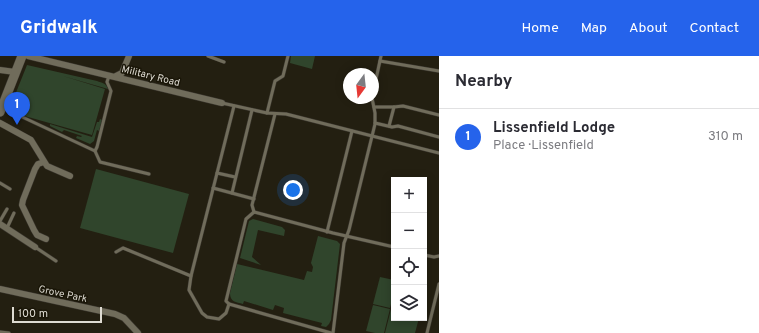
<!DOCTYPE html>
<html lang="en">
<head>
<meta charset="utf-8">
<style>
	:root { --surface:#fff; --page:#f2f2f3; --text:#2b2b33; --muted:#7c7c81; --line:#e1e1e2; --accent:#2563eb }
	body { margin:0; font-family:Overpass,sans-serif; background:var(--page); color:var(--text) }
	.controls { position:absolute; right:12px; bottom:12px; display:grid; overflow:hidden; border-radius:0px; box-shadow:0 2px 10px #0003 }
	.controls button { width:36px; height:36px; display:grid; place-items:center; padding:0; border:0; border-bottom:1px solid var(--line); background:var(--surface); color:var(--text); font:20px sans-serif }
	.compass { position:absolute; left:343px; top:12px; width:36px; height:36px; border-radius:50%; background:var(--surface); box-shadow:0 2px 10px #0003; rotate:195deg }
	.scale { position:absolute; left:12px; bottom:10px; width:90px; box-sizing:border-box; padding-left:4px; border:2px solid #dedbd2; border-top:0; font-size:11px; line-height:14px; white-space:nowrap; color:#dedbd2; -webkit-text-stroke:3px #1a1608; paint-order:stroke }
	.you { position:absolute; left:293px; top:134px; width:14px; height:14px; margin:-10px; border:3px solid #fff; border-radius:50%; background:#1a73e8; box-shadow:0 0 0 6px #1a73e833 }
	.badge { display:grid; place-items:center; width:26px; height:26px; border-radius:50%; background:var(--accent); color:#fff; font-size:13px; font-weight:700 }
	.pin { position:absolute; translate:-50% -33px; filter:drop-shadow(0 1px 2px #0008) }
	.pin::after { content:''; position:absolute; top:21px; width:14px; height:12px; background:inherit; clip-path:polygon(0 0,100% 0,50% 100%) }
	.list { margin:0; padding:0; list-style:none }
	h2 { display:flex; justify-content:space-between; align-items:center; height:52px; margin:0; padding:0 16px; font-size:17px }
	h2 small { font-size:13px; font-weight:400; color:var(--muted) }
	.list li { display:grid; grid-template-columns:26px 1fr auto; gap:12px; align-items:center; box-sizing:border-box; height:56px; padding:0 16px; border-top:1px solid var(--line) }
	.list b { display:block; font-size:15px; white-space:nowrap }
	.list p { margin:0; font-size:13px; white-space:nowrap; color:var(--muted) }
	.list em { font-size:13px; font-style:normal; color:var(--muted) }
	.icon { flex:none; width:22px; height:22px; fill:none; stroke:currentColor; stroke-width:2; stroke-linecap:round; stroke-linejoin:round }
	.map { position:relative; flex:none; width:439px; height:277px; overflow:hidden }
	header { display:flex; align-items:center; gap:24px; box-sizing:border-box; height:56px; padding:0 20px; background:var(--accent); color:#fff }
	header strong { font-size:19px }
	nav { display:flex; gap:22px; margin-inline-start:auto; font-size:14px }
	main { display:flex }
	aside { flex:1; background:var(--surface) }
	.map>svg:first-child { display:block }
	.green { fill:#30452c }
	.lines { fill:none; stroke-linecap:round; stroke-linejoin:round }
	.service-casing { stroke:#3b372f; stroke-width:4 }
	.minor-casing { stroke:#3b372f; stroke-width:7 }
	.secondary-casing { stroke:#3b372f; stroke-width:10 }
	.service { stroke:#706c5b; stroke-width:3 }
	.minor { stroke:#706c5b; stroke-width:6 }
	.secondary { stroke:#706c5b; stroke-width:9 }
	.labels { text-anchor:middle; stroke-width:3; stroke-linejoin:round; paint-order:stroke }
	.street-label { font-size:10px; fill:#dedbd2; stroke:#1a1608 }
</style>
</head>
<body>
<header>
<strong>Gridwalk</strong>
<nav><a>Home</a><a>Map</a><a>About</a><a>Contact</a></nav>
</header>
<main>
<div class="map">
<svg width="439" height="277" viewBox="0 0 439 277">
	<rect width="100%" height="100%" fill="#231f11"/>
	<g class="green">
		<polygon points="291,0 315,0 312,13 290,7"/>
		<path d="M27,9L97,25C102,27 106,27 108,33L63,20L105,33L92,79L21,59L9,54Z"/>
		<polygon points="100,63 102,64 99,75 97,74 94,85 90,88 76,82 77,80 81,81 82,80 64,74 62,76 50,70 50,68 92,81 97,66 99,66"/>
		<polygon points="96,113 189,138 173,197 80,172"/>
		<polygon points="253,163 282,171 285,174 284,180 258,174 252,201 261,209 240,202 249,165"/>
		<path d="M318,180L337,185L340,188L331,264L329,268L326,271L321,270L322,267L283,257L284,252L275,249L273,254L244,245L243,248C236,246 230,246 230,237L237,208L304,224L307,215L312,216L313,211L311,207Z"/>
		<polygon points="380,221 394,224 394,236 390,252 373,248"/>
		<polygon points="394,241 394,262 419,262 415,277 385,277"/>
		<polygon points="373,249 390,253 384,277 375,277 366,275"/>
	</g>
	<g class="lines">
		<g class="service-casing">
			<g id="service">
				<polyline points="208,0 224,6"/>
				<polyline points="380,5 439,15"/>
				<polyline points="373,37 381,0"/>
				<polyline points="222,47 267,57 286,58 439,97"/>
				<polyline points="234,50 191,220 189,234 202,257 207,261 219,263 226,257 229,248 226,245 246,163 254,156"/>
				<polyline points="374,51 394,51 403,50 439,59"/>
				<polyline points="3,52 95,95 97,91 111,35 107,26 109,20"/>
				<polyline points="267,57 275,25 283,20 288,0"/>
				<polyline points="375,67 392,71 398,70 439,81"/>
				<polyline points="389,70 394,51"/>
				<polyline points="95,95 100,106 149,118"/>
				<polyline points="217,117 235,121"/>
				<polyline points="0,127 10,133"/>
				<polyline points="213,132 254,143"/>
				<polyline points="232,137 252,54"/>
				<polyline points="254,156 333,177 394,191"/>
				<polyline points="254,156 252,149 275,58"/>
				<polyline points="0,165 7,153"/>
				<polyline points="7,172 14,157"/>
				<polyline points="327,176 352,75"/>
				<polyline points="35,191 56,205"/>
				<polyline points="116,196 123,192 191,220"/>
				<polyline points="424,199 434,201 439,200"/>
				<polyline points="229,248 331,277"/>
				<polyline points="0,276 9,277"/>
				<polyline points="333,277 344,187 349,174 375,68 375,57 372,42"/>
				<polyline points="427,277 439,228"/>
			</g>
		</g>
		<g class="minor-casing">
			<g id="minor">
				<polyline points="28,0 222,47"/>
				<polyline points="0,14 15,16"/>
				<polyline points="116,20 122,17 129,0"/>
				<polyline points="0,67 31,84 47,110 70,120"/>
				<polyline points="44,106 38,108 35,113 23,144 22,149 34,174 37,179 46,183"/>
				<polyline points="0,168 35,191"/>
				<polyline points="0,233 115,258 124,262 138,277"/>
			</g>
		</g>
		<g class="secondary-casing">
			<polyline id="secondary" points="0,56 22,0"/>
		</g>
		<use href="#service" class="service"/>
		<use href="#minor" class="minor"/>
		<use href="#secondary" class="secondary"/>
	</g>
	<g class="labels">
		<g class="street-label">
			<text transform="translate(151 19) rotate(14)" y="4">Military Road</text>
			<text transform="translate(63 237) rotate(12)" y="4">Grove Park</text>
		</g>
	</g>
</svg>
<div class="controls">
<button>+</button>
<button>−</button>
<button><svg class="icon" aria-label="locate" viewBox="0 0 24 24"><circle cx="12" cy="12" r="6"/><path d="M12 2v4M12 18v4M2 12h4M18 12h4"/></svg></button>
<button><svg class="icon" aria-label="layers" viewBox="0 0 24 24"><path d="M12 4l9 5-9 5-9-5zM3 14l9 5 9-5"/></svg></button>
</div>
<svg class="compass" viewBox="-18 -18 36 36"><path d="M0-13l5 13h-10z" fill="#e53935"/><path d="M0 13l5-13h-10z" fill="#7c7c81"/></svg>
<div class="scale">100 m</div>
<div class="you"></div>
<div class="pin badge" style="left:17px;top:69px">1</div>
</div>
<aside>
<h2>Nearby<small></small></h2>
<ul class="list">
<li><span class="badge">1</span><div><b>Lissenfield Lodge</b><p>Place · Lissenfield</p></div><em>310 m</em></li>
</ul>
</aside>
</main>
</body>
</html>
